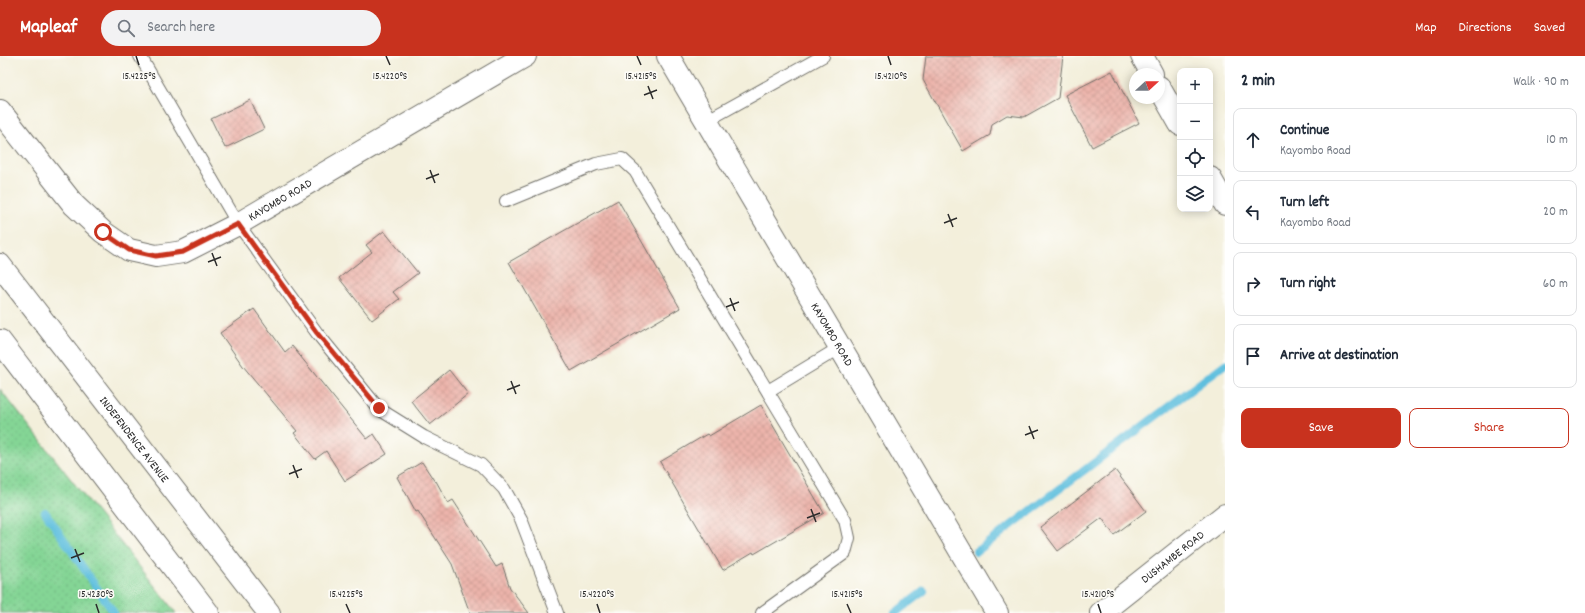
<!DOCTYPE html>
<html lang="en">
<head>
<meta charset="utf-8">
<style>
	:root { --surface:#fff; --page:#f2f2f3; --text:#1f2937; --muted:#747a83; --line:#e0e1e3; --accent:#c8321e }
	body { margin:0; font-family:Dekko,sans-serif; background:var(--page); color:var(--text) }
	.controls { position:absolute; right:12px; top:12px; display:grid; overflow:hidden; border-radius:8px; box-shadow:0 2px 10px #0003 }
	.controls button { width:36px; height:36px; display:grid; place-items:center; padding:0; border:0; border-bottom:1px solid var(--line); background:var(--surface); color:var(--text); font:20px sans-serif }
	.compass { position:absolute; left:1129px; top:12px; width:36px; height:36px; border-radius:50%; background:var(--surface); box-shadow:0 2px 10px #0003; rotate:69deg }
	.stop { position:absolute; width:12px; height:12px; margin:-9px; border:3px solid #c8321e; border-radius:50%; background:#fff }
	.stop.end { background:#c8321e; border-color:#fff; box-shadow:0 1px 4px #0008 }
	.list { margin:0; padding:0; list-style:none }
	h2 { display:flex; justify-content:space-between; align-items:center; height:52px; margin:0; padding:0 16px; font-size:17px }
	h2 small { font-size:13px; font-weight:400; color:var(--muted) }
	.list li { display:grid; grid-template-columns:26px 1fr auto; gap:12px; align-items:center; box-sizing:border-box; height:64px; margin:0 8px 8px; padding:0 8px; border:1px solid var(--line); border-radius:8px }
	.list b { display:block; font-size:15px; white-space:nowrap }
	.list p { margin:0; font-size:13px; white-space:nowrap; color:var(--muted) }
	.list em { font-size:13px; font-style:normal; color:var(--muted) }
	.actions { display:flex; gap:8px; padding:12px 16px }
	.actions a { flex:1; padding:9px 0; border:1px solid var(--accent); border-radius:8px; text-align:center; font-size:14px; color:var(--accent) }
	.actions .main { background:var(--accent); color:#fff }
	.icon { flex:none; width:22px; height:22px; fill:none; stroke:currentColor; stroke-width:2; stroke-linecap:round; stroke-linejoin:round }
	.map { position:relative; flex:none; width:1225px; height:557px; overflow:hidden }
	header { display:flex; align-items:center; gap:24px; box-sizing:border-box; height:56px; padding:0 20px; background:var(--accent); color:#fff }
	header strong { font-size:19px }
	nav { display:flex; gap:22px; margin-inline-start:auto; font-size:14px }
	.search { width:280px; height:36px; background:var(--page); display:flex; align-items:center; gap:10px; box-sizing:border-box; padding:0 14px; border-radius:22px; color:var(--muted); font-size:15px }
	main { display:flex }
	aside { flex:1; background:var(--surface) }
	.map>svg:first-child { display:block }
	.grass { fill:url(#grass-dots); stroke:#588060 }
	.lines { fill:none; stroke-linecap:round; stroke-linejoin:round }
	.stream { stroke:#5fbfde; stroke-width:8 }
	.building { fill:url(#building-cross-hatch) }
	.service-casing { stroke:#717069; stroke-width:14 }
	.minor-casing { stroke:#717069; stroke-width:24 }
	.tertiary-casing { stroke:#717069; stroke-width:24 }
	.secondary-casing { stroke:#717069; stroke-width:24 }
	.service { stroke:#fff; stroke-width:12 }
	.minor { stroke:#fff; stroke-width:22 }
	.tertiary { stroke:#fff; stroke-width:22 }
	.secondary { stroke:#fff; stroke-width:22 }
	.route { stroke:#c8321e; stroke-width:5 }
	.ticks { fill:none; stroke:#2b2b2b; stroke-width:1.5 }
	.labels { text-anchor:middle; stroke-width:3.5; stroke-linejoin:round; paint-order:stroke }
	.street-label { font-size:12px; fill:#2b2b2b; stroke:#fdfcf7 }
	.ticks-label { font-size:10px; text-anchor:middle; fill:#2b2b2b; stroke:#fdfcf7; stroke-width:3.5; stroke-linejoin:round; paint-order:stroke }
</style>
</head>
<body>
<header>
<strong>Mapleaf</strong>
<div class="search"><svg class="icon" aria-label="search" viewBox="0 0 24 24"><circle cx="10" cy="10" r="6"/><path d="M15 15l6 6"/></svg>Search here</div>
<nav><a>Map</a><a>Directions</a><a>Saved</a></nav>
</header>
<main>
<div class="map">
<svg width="1225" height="557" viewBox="0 0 1225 557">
	<defs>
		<pattern id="grass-dots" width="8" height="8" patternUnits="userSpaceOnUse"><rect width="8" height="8" fill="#84d595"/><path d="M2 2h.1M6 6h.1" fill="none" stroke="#72b781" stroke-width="1.8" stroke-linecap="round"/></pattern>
		<pattern id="building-cross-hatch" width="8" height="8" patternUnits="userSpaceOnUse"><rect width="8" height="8" fill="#ecb4ab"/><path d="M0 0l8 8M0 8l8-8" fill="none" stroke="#cb9b93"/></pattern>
	</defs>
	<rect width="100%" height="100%" fill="#fdfcf7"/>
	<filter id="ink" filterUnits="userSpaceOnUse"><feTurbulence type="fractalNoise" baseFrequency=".025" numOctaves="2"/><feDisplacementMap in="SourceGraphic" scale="8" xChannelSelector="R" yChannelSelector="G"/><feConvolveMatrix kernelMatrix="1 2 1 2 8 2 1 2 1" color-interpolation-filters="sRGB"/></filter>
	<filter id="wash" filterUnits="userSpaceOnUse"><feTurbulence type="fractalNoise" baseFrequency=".012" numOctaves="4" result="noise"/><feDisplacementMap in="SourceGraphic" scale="16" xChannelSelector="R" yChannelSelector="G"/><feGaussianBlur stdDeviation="0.9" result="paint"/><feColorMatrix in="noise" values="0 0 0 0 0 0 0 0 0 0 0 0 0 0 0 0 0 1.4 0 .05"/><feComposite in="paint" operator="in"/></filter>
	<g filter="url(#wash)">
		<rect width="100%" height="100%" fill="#f3efdb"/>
		<polygon class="grass" points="0,333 176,557 0,557"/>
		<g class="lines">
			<g class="stream">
				<polyline points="45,456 114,557"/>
				<polyline points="976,496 1225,308"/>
				<polyline points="895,557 924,535"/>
			</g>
		</g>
		<g id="blocks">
			<g class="building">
				<polygon points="926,0 1063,0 1058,42 1024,61 1007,59 992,68 990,79 963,95 923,24"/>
				<polygon points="1112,15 1139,67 1092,91 1065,39"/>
				<polygon points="250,44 264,73 225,92 211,63"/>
				<polygon points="618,144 680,252 571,315 509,206"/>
				<polygon points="384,175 418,217 393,236 399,243 372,264 339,222 372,196 366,189"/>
				<polygon points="254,253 285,296 292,290 367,383 374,378 387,398 345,425 326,395 315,403 294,377 297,375 243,310 220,277"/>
				<polygon points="449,314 468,338 430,369 411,345"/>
				<polygon points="761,349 824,457 754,498 753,496 723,514 660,406 707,378 709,380"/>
				<polygon points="422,406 435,426 436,425 448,447 453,444 496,511 502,508 510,532 529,557 470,557 452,508 418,455 416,456 397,421"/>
				<polygon points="1115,414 1146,455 1114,479 1102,462 1058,495 1040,471"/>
			</g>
		</g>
	</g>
	<g filter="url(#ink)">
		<use href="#blocks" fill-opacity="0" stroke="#717069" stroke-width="1"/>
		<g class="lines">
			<g class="service-casing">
				<g id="service">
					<polyline points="140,0 238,168 317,277 379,353 424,381 481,409 504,433 521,463 557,557"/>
					<polyline points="706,65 823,0"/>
					<polyline points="506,145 596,108 622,103 635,115 845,464 849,482 845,497 762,557"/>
					<polyline points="768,335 841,291"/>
				</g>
			</g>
			<g class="minor-casing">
				<g id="minor">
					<path id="s1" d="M668,0L997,557"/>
					<polyline points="1142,0 1152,18"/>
					<polyline points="1159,31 1180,68"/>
					<path id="s2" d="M0,55L74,149L103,176L129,194L156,200L183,196L238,168L525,0"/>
					<polyline points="1210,122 1225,148"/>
				</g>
			</g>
			<g class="tertiary-casing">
				<g id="tertiary">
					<path id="s3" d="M1101,557L1225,459"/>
				</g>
			</g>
			<g class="secondary-casing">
				<g id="secondary">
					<path id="s4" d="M0,209L269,557"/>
					<polyline points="0,285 208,557"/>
				</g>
			</g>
			<use href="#service" class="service"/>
			<use href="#minor" class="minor"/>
			<use href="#tertiary" class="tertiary"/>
			<use href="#secondary" class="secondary"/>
		</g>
	</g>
	<g class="lines" filter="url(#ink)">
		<polyline class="route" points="103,176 129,194 156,200 183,196 238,168 317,277 379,352"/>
	</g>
	<path class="ticks" d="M136,0L139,9M386,0L390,9M637,0L641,9M888,0L891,9M648,30L653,43M644,39L657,34M430,114L435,127M426,123L439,118M948,158L953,171M944,167L957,162M212,197L217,210M208,206L221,201M730,242L735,255M726,251L739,246M511,325L516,338M507,334L520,329M1029,370L1034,383M1025,379L1038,374M293,409L298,422M289,418L302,413M811,453L816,466M807,462L820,457M75,493L80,506M71,502L84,497M96,548L99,557M346,548L350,557M597,548L600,557M847,548L851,557M1098,548L1101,557"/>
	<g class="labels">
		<g class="street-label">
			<text dy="4" stroke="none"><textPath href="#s2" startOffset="356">KAYOMBO ROAD</textPath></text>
			<text dy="4" stroke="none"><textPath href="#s1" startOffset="323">KAYOMBO ROAD</textPath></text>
			<text dy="4" stroke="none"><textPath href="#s4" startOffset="220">INDEPENDENCE AVENUE</textPath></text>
			<text dy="4" stroke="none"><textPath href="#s3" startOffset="91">DUSHAMBE ROAD</textPath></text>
		</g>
	</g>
	<g class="ticks-label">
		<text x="139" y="23">15.4225°S</text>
		<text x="390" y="23">15.4220°S</text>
		<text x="641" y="23">15.4215°S</text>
		<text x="891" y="23">15.4210°S</text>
		<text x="96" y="541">15.4230°S</text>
		<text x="346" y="541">15.4225°S</text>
		<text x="597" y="541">15.4220°S</text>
		<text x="847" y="541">15.4215°S</text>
		<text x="1098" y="541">15.4210°S</text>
	</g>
</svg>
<div class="controls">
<button>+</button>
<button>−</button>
<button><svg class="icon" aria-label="locate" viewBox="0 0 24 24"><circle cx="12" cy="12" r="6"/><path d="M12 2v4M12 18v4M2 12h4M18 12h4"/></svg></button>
<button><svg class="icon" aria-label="layers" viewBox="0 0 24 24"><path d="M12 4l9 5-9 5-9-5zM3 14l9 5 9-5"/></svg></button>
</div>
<svg class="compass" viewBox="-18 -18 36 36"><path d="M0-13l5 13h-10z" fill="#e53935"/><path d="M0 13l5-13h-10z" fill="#747a83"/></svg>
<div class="stop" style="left:103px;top:176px"></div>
<div class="stop end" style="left:379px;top:352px"></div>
</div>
<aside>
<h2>2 min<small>Walk · 90 m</small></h2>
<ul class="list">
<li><svg class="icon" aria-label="ahead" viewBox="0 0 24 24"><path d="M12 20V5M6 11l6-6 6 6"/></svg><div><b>Continue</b><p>Kayombo Road</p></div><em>10 m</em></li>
<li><svg class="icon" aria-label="left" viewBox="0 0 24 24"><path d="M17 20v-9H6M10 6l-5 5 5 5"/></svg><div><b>Turn left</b><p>Kayombo Road</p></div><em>20 m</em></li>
<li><svg class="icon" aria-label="right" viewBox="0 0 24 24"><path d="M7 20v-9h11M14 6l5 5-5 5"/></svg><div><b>Turn right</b></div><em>60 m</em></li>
<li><svg class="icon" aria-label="arrive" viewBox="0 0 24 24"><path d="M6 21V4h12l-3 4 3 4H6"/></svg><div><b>Arrive at destination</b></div></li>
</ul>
<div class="actions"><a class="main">Save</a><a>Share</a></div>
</aside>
</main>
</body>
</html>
